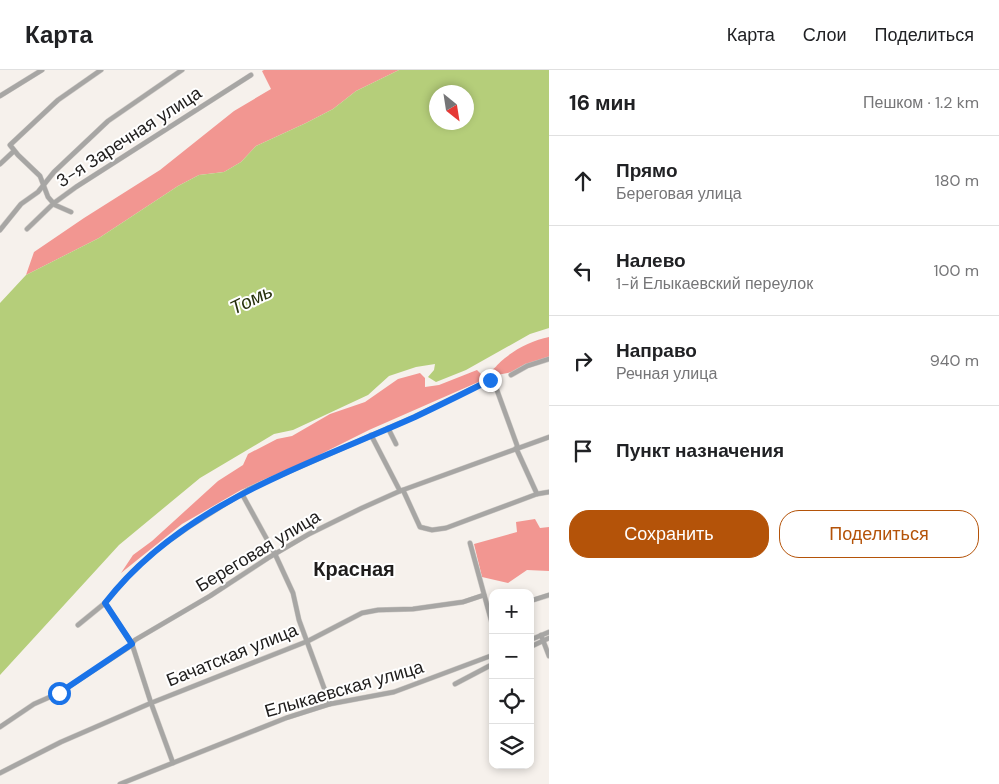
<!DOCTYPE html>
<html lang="ru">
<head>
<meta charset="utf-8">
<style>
	:root { --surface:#fff; --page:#f6f6f6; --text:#202124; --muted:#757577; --line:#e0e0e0; --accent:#b45309 }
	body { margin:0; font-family:"DM Sans",sans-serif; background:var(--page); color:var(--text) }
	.controls { position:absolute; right:15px; bottom:15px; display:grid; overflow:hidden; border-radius:10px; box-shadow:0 2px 8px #0003 }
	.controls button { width:45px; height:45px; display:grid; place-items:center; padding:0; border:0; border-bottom:1px solid var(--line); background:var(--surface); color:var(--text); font:25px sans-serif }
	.compass { position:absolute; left:429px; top:15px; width:45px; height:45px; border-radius:50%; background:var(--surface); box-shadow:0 2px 8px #0003; rotate:150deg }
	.stop { position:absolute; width:15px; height:15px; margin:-11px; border:4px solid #1a73e8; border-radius:50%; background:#fff }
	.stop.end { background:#1a73e8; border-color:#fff; box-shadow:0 1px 5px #0008 }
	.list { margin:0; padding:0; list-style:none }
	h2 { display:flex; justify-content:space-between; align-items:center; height:65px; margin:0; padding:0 20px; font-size:21px }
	h2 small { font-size:16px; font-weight:400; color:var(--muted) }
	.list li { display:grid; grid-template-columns:32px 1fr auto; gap:15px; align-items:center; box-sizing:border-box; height:90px; padding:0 20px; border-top:1px solid var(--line) }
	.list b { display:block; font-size:19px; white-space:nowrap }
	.list p { margin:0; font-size:16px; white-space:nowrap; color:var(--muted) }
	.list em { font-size:16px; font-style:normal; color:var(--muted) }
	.actions { display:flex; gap:10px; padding:15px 20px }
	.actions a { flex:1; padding:11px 0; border:1px solid var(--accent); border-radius:20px; text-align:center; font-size:18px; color:var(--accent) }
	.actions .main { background:var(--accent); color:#fff }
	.icon { flex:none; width:28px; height:28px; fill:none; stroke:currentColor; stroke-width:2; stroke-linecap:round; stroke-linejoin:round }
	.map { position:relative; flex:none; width:549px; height:714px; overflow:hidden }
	header { display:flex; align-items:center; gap:30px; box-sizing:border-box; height:70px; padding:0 25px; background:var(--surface); border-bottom:1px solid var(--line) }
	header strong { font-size:24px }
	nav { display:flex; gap:28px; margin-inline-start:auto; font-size:18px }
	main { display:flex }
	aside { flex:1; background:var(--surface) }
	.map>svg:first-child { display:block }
	.forest { fill:#f29691 }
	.water { fill:#b5ce7a; fill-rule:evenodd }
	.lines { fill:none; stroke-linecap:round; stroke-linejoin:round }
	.minor-casing { stroke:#cfcbc7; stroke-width:5.5 }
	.minor { stroke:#a7a6a4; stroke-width:4.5 }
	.route { stroke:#1a73e8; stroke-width:6 }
	.labels { text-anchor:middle; stroke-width:4; stroke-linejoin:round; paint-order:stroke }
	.street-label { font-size:18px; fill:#1f1d1c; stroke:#fff }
	.water-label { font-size:19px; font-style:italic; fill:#27310d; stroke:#fff }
	.quarter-label { font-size:20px; font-weight:bold; fill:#1f1d1c; stroke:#fff }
</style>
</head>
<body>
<header>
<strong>Карта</strong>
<nav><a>Карта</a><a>Слои</a><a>Поделиться</a></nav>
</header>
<main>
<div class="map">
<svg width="549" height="714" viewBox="0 0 549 714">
	<rect width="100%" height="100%" fill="#f6f1ec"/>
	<g class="forest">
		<polygon points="264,0 399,0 356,21 333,39 306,53 256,76 241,92 224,102 199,105 178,116 99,168 26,205 34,182 84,148 160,100 234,41 271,19 262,1"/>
		<path d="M549,267V287L520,297L517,301L492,306L369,360L309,390L241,420L182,454L121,503L133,485L152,471L218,411L243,395L248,384L277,369L292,366L330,344L365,332L398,309L420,303L425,308V317L439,315L477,300L483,306C496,299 495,296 505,288C517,278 534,270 549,267Z"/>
		<polygon points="535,449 540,458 549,457 549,501 527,500 508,513 482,507 474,474 517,462 516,452"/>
	</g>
	<path class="water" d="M399,0H549V258L530,264L466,300L436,312L428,307L434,300L435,294L416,297L389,306L368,325L293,360L274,364L200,408L119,475L0,605V233L26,205L99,168L178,116L199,105L224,102L241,92L256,76L306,53L333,39L356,21ZM437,22H467V52H437Z"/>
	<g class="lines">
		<g class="minor-casing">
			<g id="minor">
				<polyline points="0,26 42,0"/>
				<polyline points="0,94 14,81"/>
				<polyline points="71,142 55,135 48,127 40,106 18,85 10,75 58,30 101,0"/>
				<polyline points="27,159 54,133 76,117 251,5"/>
				<polyline points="0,160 21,134 38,122 54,102 108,51 182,0"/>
				<polyline points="511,305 527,296 549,289"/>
				<polyline points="388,358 396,374"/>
				<polyline points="371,365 400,421"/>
				<polyline points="516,378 537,424"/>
				<polyline points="403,420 420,457 432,460 446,458 537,424 549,422"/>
				<polyline points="242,424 275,484 293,523 299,550 330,634"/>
				<polyline points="470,473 493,557"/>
				<polyline points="530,531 549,525"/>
				<polyline points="105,533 132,574 151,633 173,693"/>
				<polyline points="78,555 105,533 132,502 160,477 190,456 249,419 414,347 490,310 494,312 518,378"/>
				<polyline points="541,565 549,586"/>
				<polyline points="530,570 549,562"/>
				<polyline points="530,577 549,568"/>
				<polyline points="455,614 493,594"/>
				<polyline points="0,657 34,634 59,623 129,577 135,570 210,526 268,488 309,464 362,438 400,421 549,367"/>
				<polyline points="0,703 61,672 151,633 308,571 362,543 378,540 413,539 463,532 484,525"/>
				<polyline points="120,714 286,648 330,634 394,622 493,585"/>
			</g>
		</g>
		<use href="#minor" class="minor"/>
	</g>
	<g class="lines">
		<path class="route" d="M59,623L132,574L105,533C182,434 305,396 415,347C440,335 465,323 490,310"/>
	</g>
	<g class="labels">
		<g class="street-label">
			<text transform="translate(129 67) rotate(-33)" y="6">3-я Заречная улица</text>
			<text transform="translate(258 481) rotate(-31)" y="6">Береговая улица</text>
			<text transform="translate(232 585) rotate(-22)" y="6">Бачатская улица</text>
			<text transform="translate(344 619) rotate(-16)" y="6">Елыкаевская улица</text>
		</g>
		<g class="water-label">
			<text transform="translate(251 229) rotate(-26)" y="7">Томь</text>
		</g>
		<g class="quarter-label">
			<text x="354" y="506">Красная</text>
		</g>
	</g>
</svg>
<div class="controls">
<button>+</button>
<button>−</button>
<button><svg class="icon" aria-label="locate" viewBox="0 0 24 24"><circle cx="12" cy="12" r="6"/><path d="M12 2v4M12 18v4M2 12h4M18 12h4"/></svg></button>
<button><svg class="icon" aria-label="layers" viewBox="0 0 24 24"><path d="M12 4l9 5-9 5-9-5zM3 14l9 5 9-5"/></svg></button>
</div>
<svg class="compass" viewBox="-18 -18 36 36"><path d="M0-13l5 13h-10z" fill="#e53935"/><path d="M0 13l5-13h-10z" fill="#757577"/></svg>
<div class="stop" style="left:59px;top:623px"></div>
<div class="stop end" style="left:490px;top:310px"></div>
</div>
<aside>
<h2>16 мин<small>Пешком · 1.2 km</small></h2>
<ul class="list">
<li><svg class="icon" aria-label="ahead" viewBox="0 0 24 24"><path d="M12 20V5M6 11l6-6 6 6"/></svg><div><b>Прямо</b><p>Береговая улица</p></div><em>180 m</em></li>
<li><svg class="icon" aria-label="left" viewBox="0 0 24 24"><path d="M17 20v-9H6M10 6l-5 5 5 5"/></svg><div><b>Налево</b><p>1-й Елыкаевский переулок</p></div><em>100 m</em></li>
<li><svg class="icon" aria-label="right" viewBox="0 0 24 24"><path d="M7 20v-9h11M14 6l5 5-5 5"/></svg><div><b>Направо</b><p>Речная улица</p></div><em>940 m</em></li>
<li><svg class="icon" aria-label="arrive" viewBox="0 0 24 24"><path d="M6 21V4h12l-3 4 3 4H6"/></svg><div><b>Пункт назначения</b></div></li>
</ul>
<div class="actions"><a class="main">Сохранить</a><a>Поделиться</a></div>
</aside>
</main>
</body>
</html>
